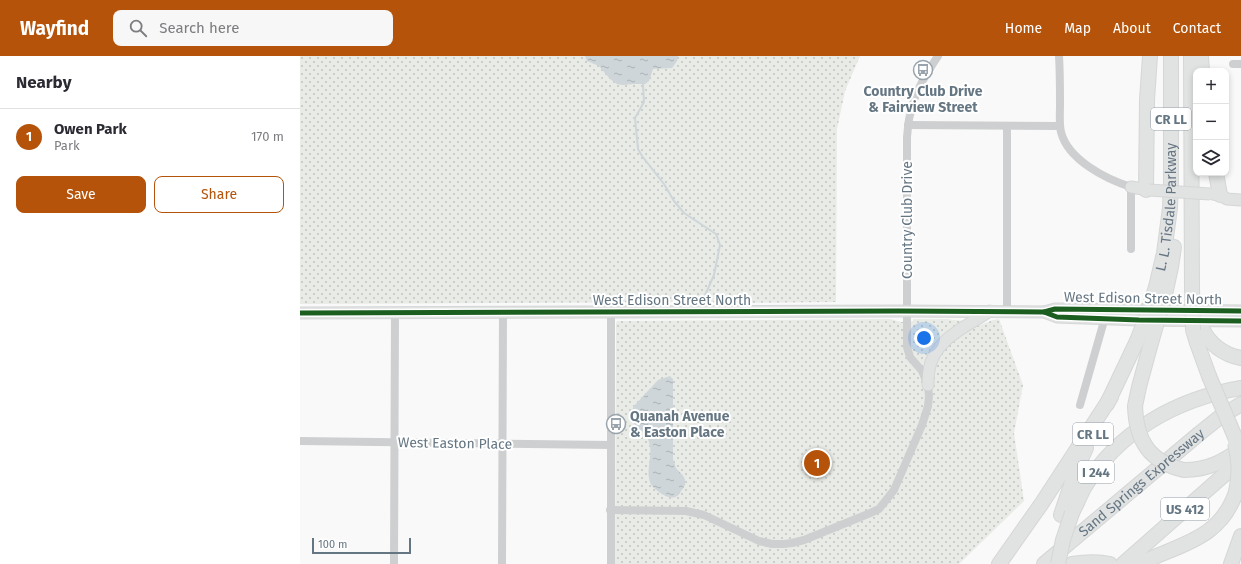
<!DOCTYPE html>
<html lang="en">
<head>
<meta charset="utf-8">
<style>
	:root { --surface:#fff; --page:#f7f7f7; --text:#2b2b33; --muted:#7c7c81; --line:#e1e1e2; --accent:#b45309 }
	body { margin:0; font-family:"Fira Sans",sans-serif; background:var(--page); color:var(--text) }
	.controls { position:absolute; right:12px; top:12px; display:grid; overflow:hidden; border-radius:8px; box-shadow:0 2px 6px #0003 }
	.controls button { width:36px; height:36px; display:grid; place-items:center; padding:0; border:0; border-bottom:1px solid var(--line); background:var(--surface); color:var(--text); font:20px sans-serif }
	.scale { position:absolute; left:12px; bottom:10px; width:99px; box-sizing:border-box; padding-left:4px; border:2px solid #657683; border-top:0; font-size:11px; line-height:14px; white-space:nowrap; color:#657683; -webkit-text-stroke:3px #fff; paint-order:stroke }
	.you { position:absolute; left:624px; top:282px; width:14px; height:14px; margin:-10px; border:3px solid #fff; border-radius:50%; background:#1a73e8; box-shadow:0 0 0 6px #1a73e833 }
	.badge { display:grid; place-items:center; width:26px; height:26px; border-radius:50%; background:var(--accent); color:#fff; font-size:13px; font-weight:700 }
	.pin { position:absolute; translate:-50% -50%; border:2px solid #fff; box-shadow:0 1px 4px #0006 }
	.list { margin:0; padding:0; list-style:none }
	h2 { display:flex; justify-content:space-between; align-items:center; height:52px; margin:0; padding:0 16px; font-size:17px }
	h2 small { font-size:13px; font-weight:400; color:var(--muted) }
	.list li { display:grid; grid-template-columns:26px 1fr auto; gap:12px; align-items:center; box-sizing:border-box; height:56px; padding:0 16px; border-top:1px solid var(--line) }
	.list b { display:block; font-size:15px; white-space:nowrap }
	.list p { margin:0; font-size:13px; white-space:nowrap; color:var(--muted) }
	.list em { font-size:13px; font-style:normal; color:var(--muted) }
	.actions { display:flex; gap:8px; padding:12px 16px }
	.actions a { flex:1; padding:9px 0; border:1px solid var(--accent); border-radius:8px; text-align:center; font-size:14px; color:var(--accent) }
	.actions .main { background:var(--accent); color:#fff }
	.icon { flex:none; width:22px; height:22px; fill:none; stroke:currentColor; stroke-width:2; stroke-linecap:round; stroke-linejoin:round }
	.map { position:relative; flex:none; width:941px; height:508px; overflow:hidden }
	header { display:flex; align-items:center; gap:24px; box-sizing:border-box; height:56px; padding:0 20px; background:var(--accent); color:#fff }
	header strong { font-size:19px }
	nav { display:flex; gap:22px; margin-inline-start:auto; font-size:14px }
	.search { width:280px; height:36px; background:var(--page); display:flex; align-items:center; gap:10px; box-sizing:border-box; padding:0 14px; border-radius:8px; color:var(--muted); font-size:15px }
	main { display:flex }
	aside { flex:1; background:var(--surface) }
	.map>svg:first-child { display:block }
	.green { fill:url(#green-dots) }
	.water { fill:url(#water-ripples) }
	.lines { fill:none; stroke-linecap:round; stroke-linejoin:round }
	.stream { stroke:#ced6d9; stroke-width:2 }
	.secondary-casing { stroke:#d5d6d7; stroke-width:13 }
	.highway-casing { stroke:#d5d6d6; stroke-width:16 }
	.street { stroke:#cecfd0; stroke-width:8 }
	.secondary { stroke:#e1e2e2; stroke-width:11 }
	.highway { stroke:#e1e2e2; stroke-width:14 }
	.secondary-bridge-casing { stroke:#d5d6d7; stroke-width:13; stroke-linecap:butt }
	.highway-bridge-casing { stroke:#d5d6d6; stroke-width:16; stroke-linecap:butt }
	.secondary-bridge { stroke:#e1e2e2; stroke-width:11 }
	.highway-bridge { stroke:#e1e2e2; stroke-width:14 }
	.cycleway-casing { stroke:#fff; stroke-width:8 }
	.cycleway { stroke:#1b5e20; stroke-width:5 }
	.labels { text-anchor:middle; stroke-width:4; stroke-linejoin:round; paint-order:stroke }
	.shield { fill:#fff; stroke:#939fa8; stroke-width:1 }
	.shield-label { font-size:13px; font-weight:bold; fill:#657683 }
	.poi-label { font-size:14px; font-weight:bold; fill:#657683; stroke:#fff }
	.street-label { font-size:14px; fill:#657683; stroke:#fff }
</style>
</head>
<body>
<header>
<strong>Wayfind</strong>
<div class="search"><svg class="icon" aria-label="search" viewBox="0 0 24 24"><circle cx="10" cy="10" r="6"/><path d="M15 15l6 6"/></svg>Search here</div>
<nav><a>Home</a><a>Map</a><a>About</a><a>Contact</a></nav>
</header>
<main>
<aside>
<h2>Nearby<small></small></h2>
<ul class="list">
<li><span class="badge">1</span><div><b>Owen Park</b><p>Park</p></div><em>170 m</em></li>
</ul>
<div class="actions"><a class="main">Save</a><a>Share</a></div>
</aside>
<div class="map">
<svg width="941" height="508" viewBox="0 0 941 508">
	<defs>
		<pattern id="green-dots" width="8" height="8" patternUnits="userSpaceOnUse"><rect width="8" height="8" fill="#e8ebe6"/><path d="M2 2h.1M6 6h.1" fill="none" stroke="#c0c3c0" stroke-width="1.8" stroke-linecap="round"/></pattern>
		<pattern id="water-ripples" width="26" height="14" patternUnits="userSpaceOnUse"><rect width="26" height="14" fill="#ced6d9"/><path d="M2 4q2-2 4 0t4 0M15 11q2-2 4 0t4 0" fill="none" stroke="#abb2b5"/></pattern>
	</defs>
	<rect width="100%" height="100%" fill="#f9f9f9"/>
	<g class="green">
		<polygon points="0,0 560,0 545,35 537,73 536,246 421,247 401,245 392,246 0,248"/>
		<path d="M590,263L601,266L613,265V263H648C660,266 665,262 675,271L693,264L699,263L723,329L714,377L724,445L659,508H315L316,268L317,265Z"/>
	</g>
	<g class="water">
		<polygon points="285,0 378,0 377,5 372,12 353,13 349,25 345,28 333,28 323,29 317,28 310,23 299,10 287,5"/>
		<path d="M370,320L373,323V403C374,406 375,409 376,412C379,416 384,419 385,424C386,428 384,432 381,435C380,437 379,439 377,440C370,445 358,436 353,431C343,419 354,400 349,386C345,371 324,370 334,350L358,324Z"/>
	</g>
	<g class="lines">
		<polyline class="stream" points="343,28 344,46 335,62 338,93 342,100 364,128 374,145 384,157 416,178 420,189 414,219 406,237 399,247"/>
		<g class="secondary-casing">
			<g id="secondary">
				<polyline points="831,131 849,134"/>
				<polyline points="913,138 920,139 927,143 941,144"/>
				<polyline points="744,256 757,261 839,264 941,265"/>
				<polyline points="0,257 598,255 744,256 755,253 941,255"/>
				<path d="M628,329C628,324 628,319 629,314C634,283 667,270 690,255"/>
			</g>
		</g>
		<g class="highway-casing">
			<g id="highway">
				<polyline points="891,0 892,232"/>
				<polyline points="901,0 902,15"/>
				<polyline points="916,117 920,139"/>
				<polyline points="846,134 847,44 850,0"/>
				<path id="s1" d="M856,231L864,197L870,152L871,125V0"/>
				<polyline points="866,234 871,211 874,191"/>
				<path d="M902,272C909,288 924,299 941,302"/>
				<polyline points="893,274 897,287 909,320"/>
				<polyline points="807,348 837,285"/>
				<polyline points="835,350 839,331 851,287"/>
				<path d="M884,414C908,414 922,406 941,393"/>
				<path d="M772,457C776,449 780,440 784,432C818,375 877,343 941,332"/>
				<polyline points="761,459 776,414 786,392"/>
				<polyline points="699,508 742,447 811,341"/>
				<path id="s2" d="M744,508L900,377L920,361L941,348"/>
				<path d="M772,508C784,506 797,505 810,508"/>
				<polyline points="823,508 941,404"/>
				<path d="M839,508C879,488 920,484 936,436"/>
				<polyline points="931,508 941,480"/>
			</g>
		</g>
		<g class="street">
			<path d="M759,0C760,16 760,33 760,49C760,58 759,68 761,76C768,104 806,123 831,131V193"/>
			<polyline points="933,8 941,8"/>
			<polyline points="608,69 760,70"/>
			<polyline points="707,255 707,70"/>
			<polyline points="780,349 806,258"/>
			<polyline points="0,385 311,389"/>
			<path d="M310,454L386,455L404,459L459,485L472,488H484L492,487L504,484L568,458L579,453L594,434L622,369L628,350L629,340L628,329L622,315L610,301L607,291V81C608,73 608,66 610,59C614,37 626,18 638,0"/>
			<polyline points="94,508 95,257"/>
			<polyline points="202,508 203,257"/>
			<polyline points="311,508 311,256"/>
		</g>
		<use href="#secondary" class="secondary"/>
		<use href="#highway" class="highway"/>
		<g class="secondary-bridge-casing">
			<polyline id="secondary-bridge" points="849,134 910,138"/>
		</g>
		<g class="highway-bridge-casing">
			<g id="highway-bridge">
				<polyline points="892,232 893,274"/>
				<polyline points="837,285 847,259 856,231"/>
				<polyline points="851,287 866,234"/>
				<polyline points="909,320 941,395"/>
				<path d="M835,350C836,384 849,406 884,414"/>
				<path d="M935,387C939,405 940,417 936,436"/>
				<polyline points="758,508 763,484 772,457"/>
			</g>
		</g>
		<use href="#secondary-bridge" class="secondary-bridge"/>
		<use href="#highway-bridge" class="highway-bridge"/>
		<g class="cycleway-casing">
			<g id="cycleway">
				<polyline points="744,256 757,261 839,264 941,265"/>
				<polyline points="0,257 598,255 744,256 755,253 941,255"/>
			</g>
		</g>
		<use href="#cycleway" class="cycleway"/>
	</g>
	<defs>
		<g id="bus-ring" transform="scale(1)"><circle r="9.5" fill="#fff" stroke="#99a4ac" stroke-width="1.5"/><path d="M-5-6H5V4H4V6H2V4H-2V6H-4V4H-5ZM-3.5-4V0h7V-4ZM-3.5 1.2v1.5H-2V1.2ZM2 1.2v1.5H3.5V1.2Z" fill="#99a4ac"/></g>
	</defs>
	<g fill-rule="evenodd">
		<use href="#bus-ring" x="623" y="14"/>
		<use href="#bus-ring" x="316" y="368"/>
	</g>
	<g class="labels">
		<g class="shield">
			<rect x="851" y="52" width="40" height="22" rx="3"/>
			<rect x="773" y="367" width="40" height="22" rx="3"/>
			<rect x="778" y="405" width="36" height="22" rx="3"/>
			<rect x="861" y="442" width="48" height="22" rx="3"/>
		</g>
		<g class="shield-label">
			<text x="871" y="68">CR LL</text>
			<text x="793" y="383">CR LL</text>
			<text x="796" y="421">I 244</text>
			<text x="885" y="458">US 412</text>
		</g>
		<g class="poi-label">
			<text x="623" y="40">Country Club Drive<tspan x="623" dy="16">&amp; Fairview Street</tspan></text>
			<text x="330" y="365" text-anchor="start">Quanah Avenue<tspan x="330" dy="16">&amp; Easton Place</tspan></text>
		</g>
		<g class="street-label">
			<text dy="5" stroke="none"><textPath href="#s1" startOffset="81">L. L. Tisdale Parkway</textPath></text>
			<text transform="translate(607 164) rotate(-90)" y="5">Country Club Drive</text>
			<text transform="translate(843 242) rotate(1)" y="5">West Edison Street North</text>
			<text x="372" y="249">West Edison Street North</text>
			<text transform="translate(155 387) rotate(1)" y="5">West Easton Place</text>
			<text dy="5" stroke="none"><textPath href="#s2" startOffset="127">Sand Springs Expressway</textPath></text>
		</g>
	</g>
</svg>
<div class="controls">
<button>+</button>
<button>−</button>
<button><svg class="icon" aria-label="layers" viewBox="0 0 24 24"><path d="M12 4l9 5-9 5-9-5zM3 14l9 5 9-5"/></svg></button>
</div>
<div class="scale">100 m</div>
<div class="you"></div>
<div class="pin badge" style="left:517px;top:407px">1</div>
</div>
</main>
</body>
</html>
